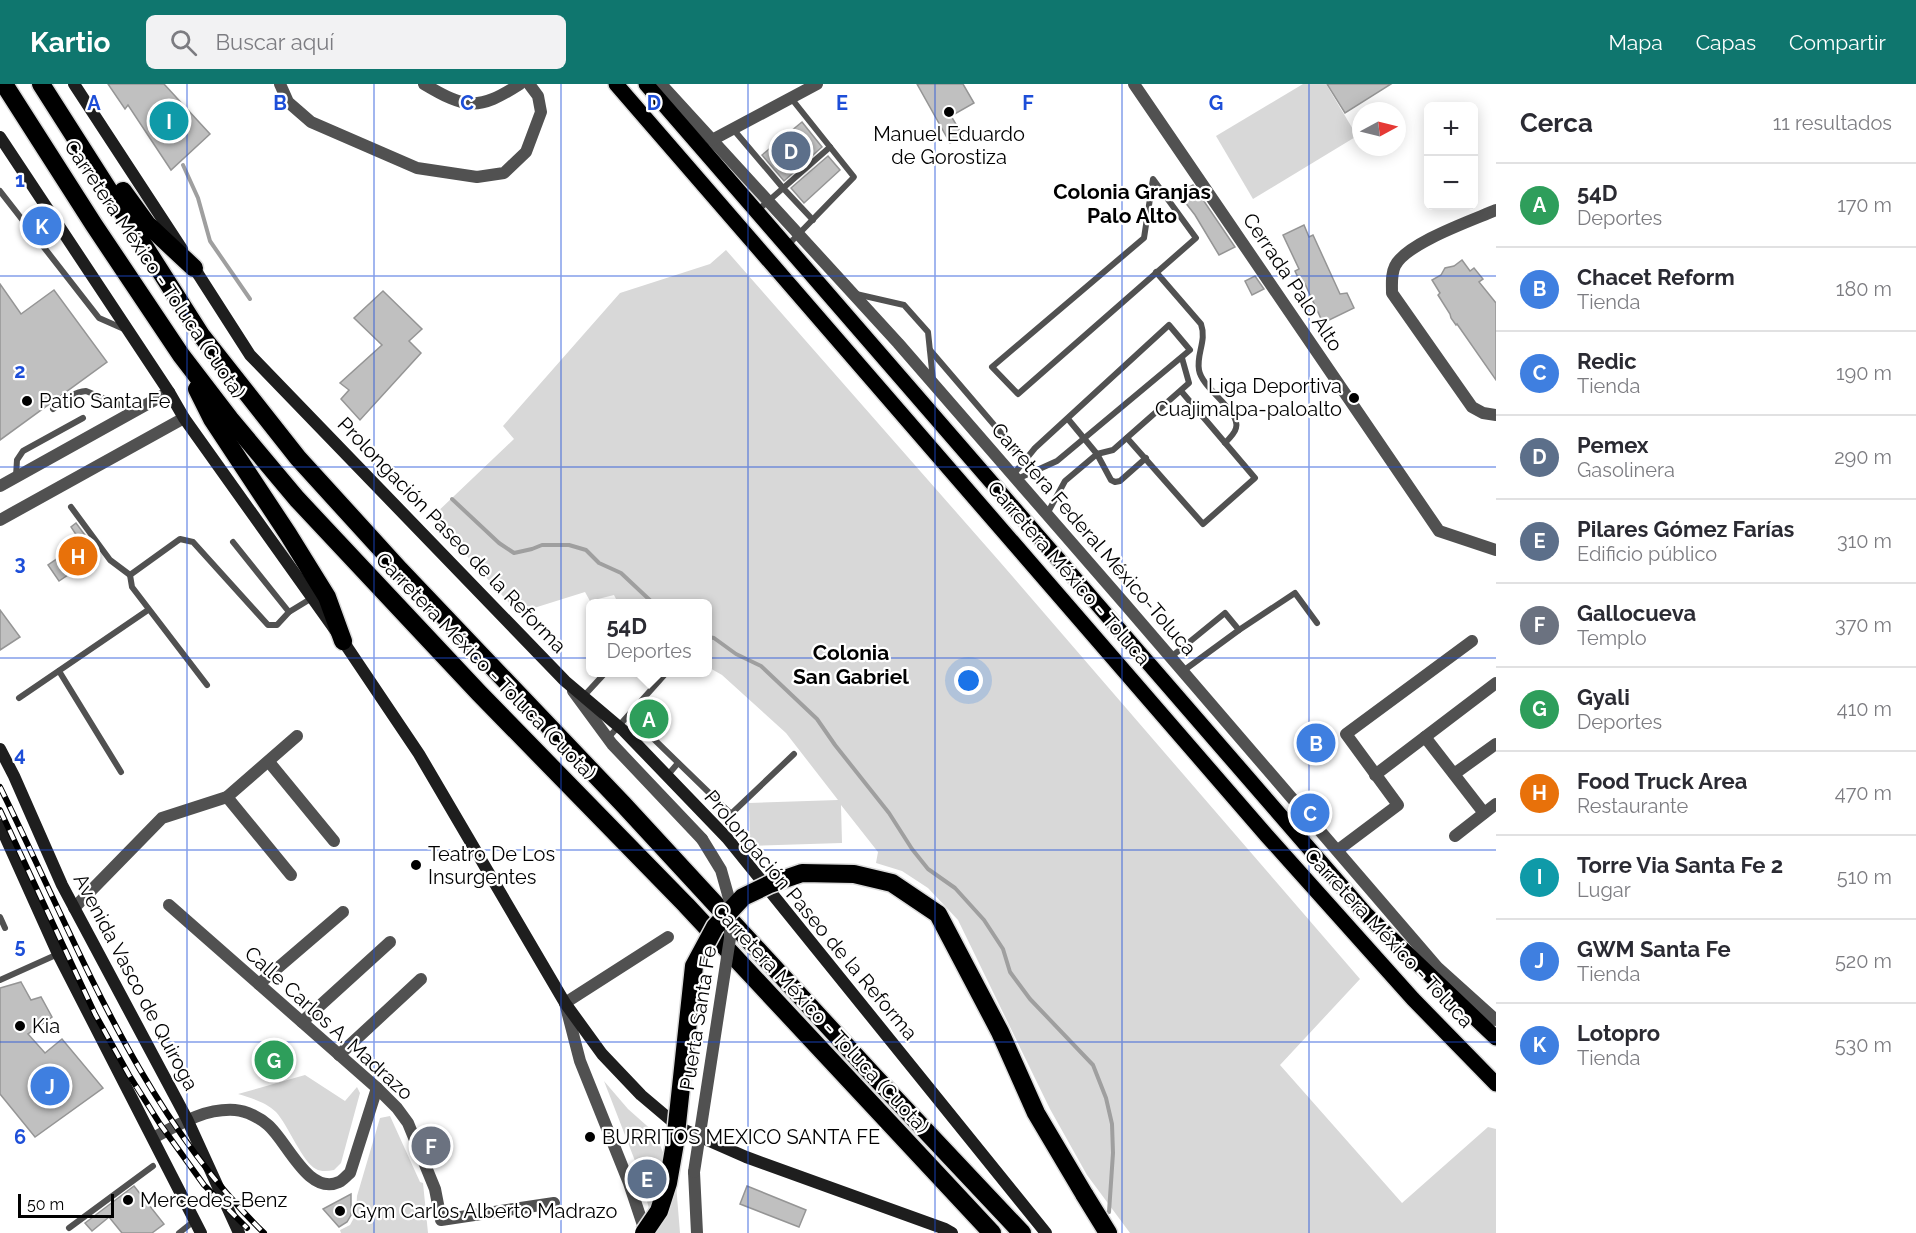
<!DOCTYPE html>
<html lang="es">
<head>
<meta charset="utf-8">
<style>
	:root { --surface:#fff; --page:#f2f2f3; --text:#2b2b33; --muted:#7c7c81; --line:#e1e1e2; --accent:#0f766e }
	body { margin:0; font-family:Raleway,sans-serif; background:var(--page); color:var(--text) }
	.controls { position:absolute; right:18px; top:18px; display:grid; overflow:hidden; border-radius:9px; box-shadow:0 3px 15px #0003 }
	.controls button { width:54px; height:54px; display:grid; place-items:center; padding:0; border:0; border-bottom:2px solid var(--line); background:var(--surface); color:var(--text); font:30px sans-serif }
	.compass { position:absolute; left:1352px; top:18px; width:54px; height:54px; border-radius:50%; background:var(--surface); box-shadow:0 3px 15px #0003; rotate:83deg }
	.scale { position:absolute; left:18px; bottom:15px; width:96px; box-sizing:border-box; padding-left:6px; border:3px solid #000; border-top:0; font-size:16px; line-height:21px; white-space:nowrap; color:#000; -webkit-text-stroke:4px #fff; paint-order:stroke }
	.you { position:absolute; left:969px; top:597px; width:21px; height:21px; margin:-15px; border:4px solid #fff; border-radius:50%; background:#1a73e8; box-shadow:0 0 0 9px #1a73e833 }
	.badge { display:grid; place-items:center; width:39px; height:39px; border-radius:50%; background:var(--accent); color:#fff; font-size:20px; font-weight:700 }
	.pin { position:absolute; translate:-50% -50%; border:3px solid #fff; box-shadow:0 2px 6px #0006 }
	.popup { position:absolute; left:586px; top:515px; width:126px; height:78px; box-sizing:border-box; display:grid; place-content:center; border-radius:9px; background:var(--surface); filter:drop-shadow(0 2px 4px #0005); font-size:20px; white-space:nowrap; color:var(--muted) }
	.popup b { font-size:22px; color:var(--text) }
	.popup::after { content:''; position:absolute; left:50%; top:100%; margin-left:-12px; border:12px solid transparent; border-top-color:var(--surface) }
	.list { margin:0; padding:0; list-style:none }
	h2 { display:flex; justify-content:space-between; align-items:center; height:78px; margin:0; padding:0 24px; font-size:26px }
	h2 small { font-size:20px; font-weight:400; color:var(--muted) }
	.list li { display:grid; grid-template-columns:39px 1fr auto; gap:18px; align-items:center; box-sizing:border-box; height:84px; padding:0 24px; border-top:2px solid var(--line) }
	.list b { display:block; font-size:22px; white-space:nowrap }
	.list p { margin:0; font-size:20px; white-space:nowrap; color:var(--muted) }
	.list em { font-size:20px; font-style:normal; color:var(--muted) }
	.icon { flex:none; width:33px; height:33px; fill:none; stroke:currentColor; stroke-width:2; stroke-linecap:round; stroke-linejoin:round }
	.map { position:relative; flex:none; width:1496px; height:1149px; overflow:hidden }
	header { display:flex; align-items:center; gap:36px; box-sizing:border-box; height:84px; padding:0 30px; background:var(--accent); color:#fff }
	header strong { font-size:28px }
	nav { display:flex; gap:33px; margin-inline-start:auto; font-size:21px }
	.search { width:420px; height:54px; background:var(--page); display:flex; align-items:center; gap:15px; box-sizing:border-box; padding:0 21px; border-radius:9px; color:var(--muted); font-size:22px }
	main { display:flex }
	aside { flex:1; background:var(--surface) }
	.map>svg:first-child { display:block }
	.green { fill:#d8d8d8 }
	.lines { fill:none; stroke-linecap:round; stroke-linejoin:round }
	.stream { stroke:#9f9f9f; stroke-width:4 }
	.building { fill:#c0c0c0; stroke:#959595; stroke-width:1.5 }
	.primary-casing { stroke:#dbdbdb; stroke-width:18 }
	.motorway-casing { stroke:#dbdbdb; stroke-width:21 }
	.service { stroke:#515151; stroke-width:6 }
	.minor { stroke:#515151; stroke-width:12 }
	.tertiary { stroke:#515151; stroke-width:12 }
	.secondary { stroke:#1e1e1e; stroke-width:12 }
	.primary { stroke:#000; stroke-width:15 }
	.motorway { stroke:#000; stroke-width:18 }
	.rail-casing { stroke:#000; stroke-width:6 }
	.rail { stroke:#fff; stroke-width:4; stroke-dasharray:11; stroke-linecap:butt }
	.motorway-bridge-casing { stroke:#dbdbdb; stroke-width:21; stroke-linecap:butt }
	.tertiary-bridge { stroke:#515151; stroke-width:12 }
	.motorway-bridge { stroke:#000; stroke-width:18 }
	.grid { fill:none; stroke:#1d4ed8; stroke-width:1.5; stroke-opacity:0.55 }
	.poi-dot { fill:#000; stroke:#fff; stroke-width:2 }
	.labels { text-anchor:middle; stroke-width:4.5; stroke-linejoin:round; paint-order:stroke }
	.poi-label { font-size:20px; fill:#000; stroke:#fff; text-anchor:start }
	.street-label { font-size:20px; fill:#000; stroke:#fff }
	.neighbourhood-label { font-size:21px; font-weight:bold; fill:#000; stroke:#fff }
	.grid-label { font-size:20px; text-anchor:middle; font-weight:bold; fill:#1d4ed8; stroke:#fff; stroke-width:4.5; stroke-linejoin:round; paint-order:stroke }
</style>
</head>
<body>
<header>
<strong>Kartio</strong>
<div class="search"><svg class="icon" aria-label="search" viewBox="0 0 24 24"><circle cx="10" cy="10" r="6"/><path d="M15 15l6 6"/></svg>Buscar aquí</div>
<nav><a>Mapa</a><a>Capas</a><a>Compartir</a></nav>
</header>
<main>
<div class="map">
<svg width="1496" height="1149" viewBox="0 0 1496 1149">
	<rect width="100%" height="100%" fill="#fff"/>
	<g class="green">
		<polygon points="1303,0 1326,0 1357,52 1253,115 1216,52"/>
		<polygon points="726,166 1000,478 1360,895 1280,981 1402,1119 1488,1043 1496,1045 1496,1149 1130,1149 1087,1091 1050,1025 958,836 928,804 902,787 876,779 878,768 841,721 842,759 750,762 749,719 838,716 786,649 722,591 708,583 708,520 618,519 614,511 590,517 585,508 518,529 432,433 514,355 503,342 620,209 710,180"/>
		<path d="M305,991L345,1017L357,1003L360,1009L341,1079L334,1086C328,1087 321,1088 316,1085C303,1079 288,1041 276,1028C266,1018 251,1014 238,1010Z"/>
		<polygon points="604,997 628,1025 655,1049 676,1100 680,1149 656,1149 637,1082"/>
		<polygon points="390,1032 420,1098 423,1099 428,1149 341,1149 340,1146 350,1141 356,1130 357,1112 380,1034"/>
	</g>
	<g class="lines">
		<g class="stream">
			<polyline points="183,81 198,114 210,157 250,215"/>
			<polyline points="452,415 499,459 514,469 532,465 542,461 569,461 586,466 599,479 621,489 654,520"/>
			<polyline points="708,553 714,554 736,570 761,582 817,635 835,661 889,729 912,765 928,785 955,804 984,836 1003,865 1010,888 1030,915 1093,981 1106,1014 1112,1040 1113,1069 1109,1128"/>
		</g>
	</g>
	<g class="building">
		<polygon points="108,0 164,0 210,50 171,86 128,21 125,25"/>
		<polygon points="917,0 963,0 974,19 951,32 963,52 950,59"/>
		<polygon points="1327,0 1391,0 1345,29"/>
		<polygon points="802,38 822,63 784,97 762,71"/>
		<polygon points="828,72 840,86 804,119 791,104"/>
		<polygon points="1193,101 1235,163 1219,171 1195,131 1178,109"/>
		<polygon points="1304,141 1309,153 1313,151 1340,210 1347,209 1354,224 1323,239 1305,200 1301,200 1295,187 1299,185 1283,151"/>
		<polygon points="1462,176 1470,187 1474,184 1483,195 1479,198 1496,219 1496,296 1457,240 1456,241 1451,234 1450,230 1438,211 1440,209 1432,196 1441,191 1445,184 1454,182"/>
		<polygon points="1255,192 1264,205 1252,211 1245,197"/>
		<polygon points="0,200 21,230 54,206 107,278 0,356"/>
		<polygon points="383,207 422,245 409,257 421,269 360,336 341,315 349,306 340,299 382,261 354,234"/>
		<polygon points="76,439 99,470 59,497 48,481 81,458 71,443"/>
		<polygon points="0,526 20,553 0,566"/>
		<polygon points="21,898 31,916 41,913 52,933 28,950 45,969 62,955 103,1004 35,1053 0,1010 0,904"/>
		<polygon points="648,1081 655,1103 645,1106 638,1084"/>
		<polygon points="134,1102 164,1140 152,1149 122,1149 109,1133 92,1147 85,1139"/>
		<polygon points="747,1102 806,1126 799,1143 740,1120"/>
		<polygon points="351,1110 351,1131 347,1138 339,1143 323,1125"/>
	</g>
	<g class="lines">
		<g class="primary-casing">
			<g id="primary">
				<polyline points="616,0 1267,752 1413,915 1496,1000"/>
				<polyline points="646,0 1366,830 1496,954"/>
			</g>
		</g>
		<g class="motorway-casing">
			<g id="motorway">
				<polyline points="4,0 94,141 181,271 230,335 297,415 479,609 686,821 992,1149"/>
				<polyline points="41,0 201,251 298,374 400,486 623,720 875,993 1022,1149"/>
				<polyline points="123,107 147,140 194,184"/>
				<polyline points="197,305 212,335 288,450 327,513 343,557"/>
				<polyline points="1084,1110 1108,1149"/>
			</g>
		</g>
		<g class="service">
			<polyline points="733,45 783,104 813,136"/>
			<polygon points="1153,95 1196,154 1018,310 992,283 1144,154"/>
			<polyline points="0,107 99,234 124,245"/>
			<polyline points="757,127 830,63"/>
			<polyline points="788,161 854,93 791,14"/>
			<path d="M1156,188L1201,240C1207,257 1196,270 1199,286C1202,305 1241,327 1236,344C1235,349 1229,355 1225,359"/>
			<polyline points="856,210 904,221 928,248 933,296"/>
			<polyline points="930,266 1024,376"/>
			<path d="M53,325C64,317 72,308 86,307L135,327"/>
			<polyline points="1068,335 1097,370 1111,396 1115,398 1120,397 1146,374"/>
			<polyline points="1127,354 1203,440 1255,394 1181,307"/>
			<polyline points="1013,391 1035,364 1169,241 1190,266 1057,377 1017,395"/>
			<polyline points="16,392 17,376 23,367 83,334"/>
			<polyline points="71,423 110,476 130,491"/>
			<polyline points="1047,430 1065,397 1097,370 1113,366 1189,299 1182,274"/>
			<polyline points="233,458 289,528"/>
			<polyline points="1171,573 1225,529 1239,546"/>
			<polyline points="59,587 121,688"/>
			<polyline points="1183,587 1239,546 1295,509 1317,539"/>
			<polyline points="207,601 132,503 130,491 180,455 193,458 268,541 277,541 289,528 312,514"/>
			<polyline points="19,614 148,526"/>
			<polyline points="582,614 606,588"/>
			<polyline points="629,631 731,730 794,670"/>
			<polyline points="608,654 667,588"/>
			<polyline points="667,692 678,679"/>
			<polyline points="0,833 5,844"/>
			<polyline points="0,896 58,870"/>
			<polyline points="69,1144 153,1082"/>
			<polyline points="179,1149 194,1137"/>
		</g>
		<g class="minor">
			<polyline points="280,0 288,18 311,38 417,84 477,93 504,89 526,68 541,28 538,12 529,0"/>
			<path d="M424,0C466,25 478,27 520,0"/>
			<polyline points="661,0 898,259 1124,519 1437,883 1496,936"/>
			<polyline points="1134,0 1439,447 1496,466"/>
			<polyline points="712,56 817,0"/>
			<path d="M1496,126C1473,136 1406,159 1395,182C1391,190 1392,199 1392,209L1472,323L1483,329L1496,331"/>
			<polyline points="1425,653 1484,729"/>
			<polyline points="269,678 334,757"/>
			<polyline points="1454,690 1496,660"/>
			<polyline points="1375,691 1496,599"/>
			<polyline points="227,713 291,791"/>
			<polyline points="1455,752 1496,720"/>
			<polyline points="1338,766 1398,721 1346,650 1472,557"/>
			<polyline points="169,821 377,1004 397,1024 408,1039 435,1105 441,1136 554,1119"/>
			<polyline points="74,824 162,734 227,713 297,652"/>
			<polyline points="259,900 343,828"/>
			<polyline points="565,919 668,853"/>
			<polyline points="302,938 390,858"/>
			<polyline points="339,971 421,895"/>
			<path d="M153,1054C179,1040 205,1024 235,1026C247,1027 260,1034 268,1041C287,1057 308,1112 339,1098C343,1096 347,1091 350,1089L377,1004"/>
		</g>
		<g class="tertiary">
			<polyline points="0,402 169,308"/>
			<polyline points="0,436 184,334"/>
			<polyline points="573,607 612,660 702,755"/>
			<polyline points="565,919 580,977 629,1099 643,1141 644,1149"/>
			<polyline points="694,1088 697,1149"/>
		</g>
		<g class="secondary">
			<polyline points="74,0 182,165"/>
			<polyline points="0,53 169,308 184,334 343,557 419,670 565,919 602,970 641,1011 680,1044 746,1073 945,1145 952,1149"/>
			<polyline points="191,179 250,271 565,597 624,647 727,754 1046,1149"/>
			<polyline points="0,665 14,692 62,801 187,1035 239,1149"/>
			<polyline points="0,741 58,870 201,1149"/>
		</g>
		<use href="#primary" class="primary"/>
		<use href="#motorway" class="motorway"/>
		<g class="rail-casing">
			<g id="rail">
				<path d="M0,703C77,858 138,1026 264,1149"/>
				<polyline points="0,726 95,930 129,991 160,1040 204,1101 247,1144"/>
			</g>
		</g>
		<use href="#rail" class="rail"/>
		<g class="motorway-bridge-casing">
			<polyline id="motorway-bridge" points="644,1149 659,1127 668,1099 675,1059 694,882 715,843 743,813 770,800 802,789 854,790 892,799 938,830 1000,948 1036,1029 1084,1110"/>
		</g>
		<polyline class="tertiary-bridge" points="694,1088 730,854 730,818 721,786 702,755"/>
		<use href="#motorway-bridge" class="motorway-bridge"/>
	</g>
	<path class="grid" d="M187,0V1149M374,0V1149M561,0V1149M748,0V1149M935,0V1149M1122,0V1149M1309,0V1149M0,192H1496M0,383H1496M0,574H1496M0,766H1496M0,958H1496"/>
	<g class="poi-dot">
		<circle cx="949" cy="28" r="6"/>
		<circle cx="1354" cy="314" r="6"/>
		<circle cx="27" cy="317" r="6"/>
		<circle cx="416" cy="781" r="6"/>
		<circle cx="20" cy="942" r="6"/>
		<circle cx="590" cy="1053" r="6"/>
		<circle cx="128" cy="1116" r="6"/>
		<circle cx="340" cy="1127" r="6"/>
	</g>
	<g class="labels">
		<g class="poi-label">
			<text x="949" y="57" text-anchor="middle">Manuel Eduardo<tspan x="949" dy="23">de Gorostiza</tspan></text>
			<text x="1342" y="309" text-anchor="end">Liga Deportiva<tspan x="1342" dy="23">Cuajimalpa-paloalto</tspan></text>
			<text x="39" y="324">Patio Santa Fe</text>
			<text x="428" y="777">Teatro De Los<tspan x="428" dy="23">Insurgentes</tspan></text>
			<text x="32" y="949">Kia</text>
			<text x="602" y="1060">BURRITOS MEXICO SANTA FE</text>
			<text x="140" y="1123">Mercedes-Benz</text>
			<text x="352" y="1134">Gym Carlos Alberto Madrazo</text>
		</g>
		<g class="street-label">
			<text transform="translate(155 185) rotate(56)" y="7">Carretera México - Toluca (Cuota)</text>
			<text transform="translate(1293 198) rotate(56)" y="7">Cerrada Palo Alto</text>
			<text transform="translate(452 451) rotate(46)" y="7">Prolongación Paseo de la Reforma</text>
			<text transform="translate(1094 455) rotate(49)" y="7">Carretera Federal México-Toluca</text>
			<text transform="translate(1069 489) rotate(49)" y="7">Carretera México - Toluca</text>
			<text transform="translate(486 582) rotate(46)" y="7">Carretera México - Toluca (Cuota)</text>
			<text transform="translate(811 831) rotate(50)" y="7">Prolongación Paseo de la Reforma</text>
			<text transform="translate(1389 854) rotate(47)" y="7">Carretera México - Toluca</text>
			<text transform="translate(136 898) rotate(62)" y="7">Avenida Vasco de Quiroga</text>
			<text transform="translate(698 934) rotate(-81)" y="7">Puerta Santa Fe</text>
			<text transform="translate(821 934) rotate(47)" y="7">Carretera México - Toluca (Cuota)</text>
			<text transform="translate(329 939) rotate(42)" y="7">Calle Carlos A. Madrazo</text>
		</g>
		<g class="neighbourhood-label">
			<text x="1132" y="115">Colonia Granjas<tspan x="1132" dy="24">Palo Alto</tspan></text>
			<text x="851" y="576">Colonia<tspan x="851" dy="24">San Gabriel</tspan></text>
		</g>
	</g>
	<g class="grid-label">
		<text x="94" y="26">A</text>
		<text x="280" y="26">B</text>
		<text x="467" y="26">C</text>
		<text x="654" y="26">D</text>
		<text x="842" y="26">E</text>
		<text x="1028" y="26">F</text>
		<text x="1216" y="26">G</text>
		<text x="20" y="103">1</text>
		<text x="20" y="294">2</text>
		<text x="20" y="486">3</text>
		<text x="20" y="677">4</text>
		<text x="20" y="869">5</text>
		<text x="20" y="1060">6</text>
	</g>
</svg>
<div class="controls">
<button>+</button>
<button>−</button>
</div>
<svg class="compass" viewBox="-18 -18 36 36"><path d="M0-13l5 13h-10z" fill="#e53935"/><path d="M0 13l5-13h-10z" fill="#7c7c81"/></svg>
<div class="scale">50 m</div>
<div class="you"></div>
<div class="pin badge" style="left:649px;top:635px;background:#2e9e5b">A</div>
<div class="popup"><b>54D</b>Deportes</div>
<div class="pin badge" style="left:1316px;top:659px;background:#3f7fe0">B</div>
<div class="pin badge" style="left:1310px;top:729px;background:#3f7fe0">C</div>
<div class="pin badge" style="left:791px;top:67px;background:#5c6f8a">D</div>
<div class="pin badge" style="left:647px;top:1095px;background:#5c6f8a">E</div>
<div class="pin badge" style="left:431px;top:1062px;background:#6b7280">F</div>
<div class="pin badge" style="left:274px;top:976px;background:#2e9e5b">G</div>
<div class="pin badge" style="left:78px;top:472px;background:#e8710a">H</div>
<div class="pin badge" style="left:169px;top:37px;background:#0f9aa8">I</div>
<div class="pin badge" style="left:50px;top:1002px;background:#3f7fe0">J</div>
<div class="pin badge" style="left:42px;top:142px;background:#3f7fe0">K</div>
</div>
<aside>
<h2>Cerca<small>11 resultados</small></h2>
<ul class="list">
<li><span class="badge" style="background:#2e9e5b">A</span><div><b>54D</b><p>Deportes</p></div><em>170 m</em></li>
<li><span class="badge" style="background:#3f7fe0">B</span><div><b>Chacet Reform</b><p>Tienda</p></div><em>180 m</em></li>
<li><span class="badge" style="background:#3f7fe0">C</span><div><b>Redic</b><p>Tienda</p></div><em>190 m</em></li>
<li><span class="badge" style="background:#5c6f8a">D</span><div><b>Pemex</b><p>Gasolinera</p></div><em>290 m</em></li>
<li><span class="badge" style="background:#5c6f8a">E</span><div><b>Pilares Gómez Farías</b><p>Edificio público</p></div><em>310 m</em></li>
<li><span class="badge" style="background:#6b7280">F</span><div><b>Gallocueva</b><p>Templo</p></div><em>370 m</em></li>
<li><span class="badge" style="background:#2e9e5b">G</span><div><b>Gyali</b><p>Deportes</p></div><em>410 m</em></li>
<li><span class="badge" style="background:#e8710a">H</span><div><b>Food Truck Area</b><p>Restaurante</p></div><em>470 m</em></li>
<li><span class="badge" style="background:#0f9aa8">I</span><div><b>Torre Via Santa Fe 2</b><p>Lugar</p></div><em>510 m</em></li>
<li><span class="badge" style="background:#3f7fe0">J</span><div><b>GWM Santa Fe</b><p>Tienda</p></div><em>520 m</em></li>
<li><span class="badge" style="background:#3f7fe0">K</span><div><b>Lotopro</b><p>Tienda</p></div><em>530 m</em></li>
</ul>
</aside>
</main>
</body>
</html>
